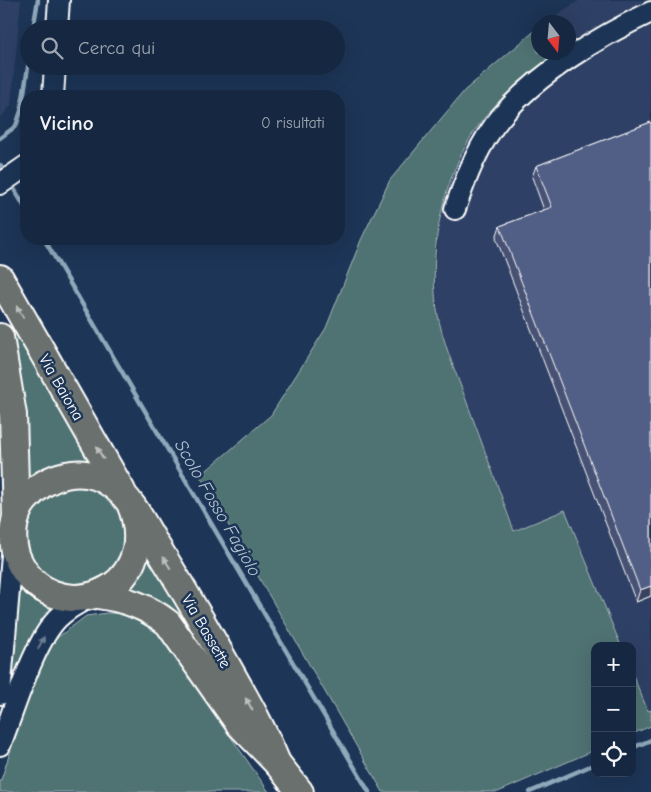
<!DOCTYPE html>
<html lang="it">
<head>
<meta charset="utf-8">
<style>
	:root { --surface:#162841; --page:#1f3048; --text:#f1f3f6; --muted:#9ea6b1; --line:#35445a }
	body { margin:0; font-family:"Comic Neue",sans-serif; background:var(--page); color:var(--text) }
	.controls { position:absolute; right:15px; bottom:15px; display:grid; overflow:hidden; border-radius:10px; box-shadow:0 5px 20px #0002 }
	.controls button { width:45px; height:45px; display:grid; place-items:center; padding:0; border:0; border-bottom:1px solid var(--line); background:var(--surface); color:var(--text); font:25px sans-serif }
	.compass { position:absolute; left:531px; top:15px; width:45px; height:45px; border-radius:50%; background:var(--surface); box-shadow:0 5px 20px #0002; rotate:164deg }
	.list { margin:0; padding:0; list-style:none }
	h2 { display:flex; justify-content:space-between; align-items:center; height:65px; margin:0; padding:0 20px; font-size:21px }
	h2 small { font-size:16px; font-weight:400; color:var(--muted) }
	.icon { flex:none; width:28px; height:28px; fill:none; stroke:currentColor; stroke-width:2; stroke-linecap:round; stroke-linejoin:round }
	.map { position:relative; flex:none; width:651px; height:792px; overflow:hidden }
	.search { position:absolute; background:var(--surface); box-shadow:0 5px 20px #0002; left:20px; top:20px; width:325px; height:55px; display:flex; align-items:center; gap:12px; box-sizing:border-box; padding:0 18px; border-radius:28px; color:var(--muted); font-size:19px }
	.panel { position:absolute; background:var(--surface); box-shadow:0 5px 20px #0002; left:20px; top:90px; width:325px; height:155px; border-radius:20px }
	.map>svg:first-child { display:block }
	.built { fill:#2d4165 }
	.green { fill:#4f7273; stroke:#a7b8b9 }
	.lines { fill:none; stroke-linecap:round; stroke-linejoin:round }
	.stream { stroke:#8fa8ba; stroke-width:4.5 }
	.minor-casing { stroke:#fff; stroke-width:24 }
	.major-casing { stroke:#fff; stroke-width:30 }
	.minor { stroke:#1d3557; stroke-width:20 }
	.major { stroke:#6b706d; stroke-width:26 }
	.wall { fill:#465173; stroke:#fff }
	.shaded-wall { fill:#39425e; stroke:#fff }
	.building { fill:#515e86; stroke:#fff }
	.oneway { fill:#bcbfbd }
	.oneway2 { fill:#6c7c92 }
	.labels { text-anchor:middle; stroke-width:5; stroke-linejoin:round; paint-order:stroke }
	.street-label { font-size:16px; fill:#fff; stroke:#1d3557 }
	.water-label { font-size:18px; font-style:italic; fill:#b5c5d1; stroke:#1d3557 }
</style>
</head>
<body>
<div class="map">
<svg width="651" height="792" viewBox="0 0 651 792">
	<rect width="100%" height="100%" fill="#1d3557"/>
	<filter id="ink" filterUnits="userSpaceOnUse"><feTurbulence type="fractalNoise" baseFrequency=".02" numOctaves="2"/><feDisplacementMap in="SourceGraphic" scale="10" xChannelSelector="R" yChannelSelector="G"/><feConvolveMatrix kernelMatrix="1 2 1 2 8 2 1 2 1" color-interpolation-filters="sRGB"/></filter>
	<g filter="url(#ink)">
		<g class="built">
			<polygon points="0,0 21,0 11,106 0,118"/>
			<polygon points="580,0 651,0 651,710 648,711 632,673 632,646 621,646 565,511 515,531 445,343 437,310 435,276 439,228 446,191 461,153 484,117 513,87 559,53 568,52 568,22 550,22 548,20"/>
		</g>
		<g class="green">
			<path d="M538,28V52L559,53C533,72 506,91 485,117C445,165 427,248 437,310C442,341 455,370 466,400C482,443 498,487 514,531L565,510L621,646H595V750L498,792H383L200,476L271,415L326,328L361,240L390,180L465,90Z"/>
			<path d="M12,319L100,472L25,489C25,430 21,377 9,320Z"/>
			<polygon points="72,486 90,488 106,497 119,510 127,545 110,577 62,590 25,558 23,525 30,510 56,489"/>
			<polygon points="144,547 195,639 173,615 125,590"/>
			<polygon points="16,588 41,603 60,609 7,698"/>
			<polygon points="107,613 129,614 146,622 163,636 201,694 269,792 0,792 0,783 29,695 53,641 86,616"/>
			<polygon points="632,673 648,711 651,710 651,726 632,734"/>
		</g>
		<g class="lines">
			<g class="stream">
				<polyline points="33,29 38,0"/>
				<polyline points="0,138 16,126 21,111 29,61"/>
				<polyline points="0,165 5,173"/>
				<polyline points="10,182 26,209"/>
				<polyline points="44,239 369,792"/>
				<polyline points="632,748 651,740"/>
				<polyline points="530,792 595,764"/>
			</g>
			<g class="minor-casing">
				<g id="minor">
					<polyline points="57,29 59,0"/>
					<polyline points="53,96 55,66"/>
					<polyline points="0,184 26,166"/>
					<path d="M455,209C466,177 479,143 501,117C538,73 600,36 651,12"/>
					<polyline points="0,694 13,544"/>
					<path d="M0,745C14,711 33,643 58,618C67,609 78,603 90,597"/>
				</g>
			</g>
			<g class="major-casing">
				<g id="major">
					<polyline points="0,278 122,491"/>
					<polyline points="0,337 13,415 16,518"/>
					<path d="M130,503C167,594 49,634 17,557C10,540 13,514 25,500C47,474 84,464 112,485C132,499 144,525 156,545C179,581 199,617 220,653C240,689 261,724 277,763"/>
					<path d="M97,595C125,599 146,606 168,623L239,724L277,763L300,792"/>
				</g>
			</g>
			<use href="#minor" class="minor"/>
			<use href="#major" class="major"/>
		</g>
		<polygon class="wall" points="651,122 651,596 636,602 496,238 500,226 544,210 532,177 536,166"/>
		<polygon class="shaded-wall" points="651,586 651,596 636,602 640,590"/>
		<polygon class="building" points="651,122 651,586 640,590 500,226 552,207 536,166"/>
		<defs><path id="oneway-solid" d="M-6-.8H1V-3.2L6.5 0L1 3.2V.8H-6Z" transform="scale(1.25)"/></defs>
		<g class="oneway">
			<use href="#oneway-solid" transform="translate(20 312) rotate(-120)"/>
			<use href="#oneway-solid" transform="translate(100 453) rotate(-120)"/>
			<use href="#oneway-solid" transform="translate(167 563) rotate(-122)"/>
			<use href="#oneway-solid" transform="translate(249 704) rotate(-120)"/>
		</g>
		<use class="oneway2" href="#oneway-solid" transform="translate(41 643) rotate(-64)"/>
	</g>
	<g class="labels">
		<g class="street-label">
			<text transform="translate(62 387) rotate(60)" y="6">Via Baiona</text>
			<text transform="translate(207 631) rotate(60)" y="6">Via Bassette</text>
		</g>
		<g class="water-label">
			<text transform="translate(218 508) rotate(60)" y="6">Scolo Fosso Fagiolo</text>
		</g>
	</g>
</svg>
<div class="controls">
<button>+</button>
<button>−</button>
<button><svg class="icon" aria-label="locate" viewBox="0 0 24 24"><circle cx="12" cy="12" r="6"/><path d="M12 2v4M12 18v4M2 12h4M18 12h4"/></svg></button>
</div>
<svg class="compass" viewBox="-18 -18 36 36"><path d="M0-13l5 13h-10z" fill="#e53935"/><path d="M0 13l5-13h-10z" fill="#9ea6b1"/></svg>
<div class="search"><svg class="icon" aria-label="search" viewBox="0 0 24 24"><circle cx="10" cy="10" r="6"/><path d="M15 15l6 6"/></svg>Cerca qui</div>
<section class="panel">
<h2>Vicino<small>0 risultati</small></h2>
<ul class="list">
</ul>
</section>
</div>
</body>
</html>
